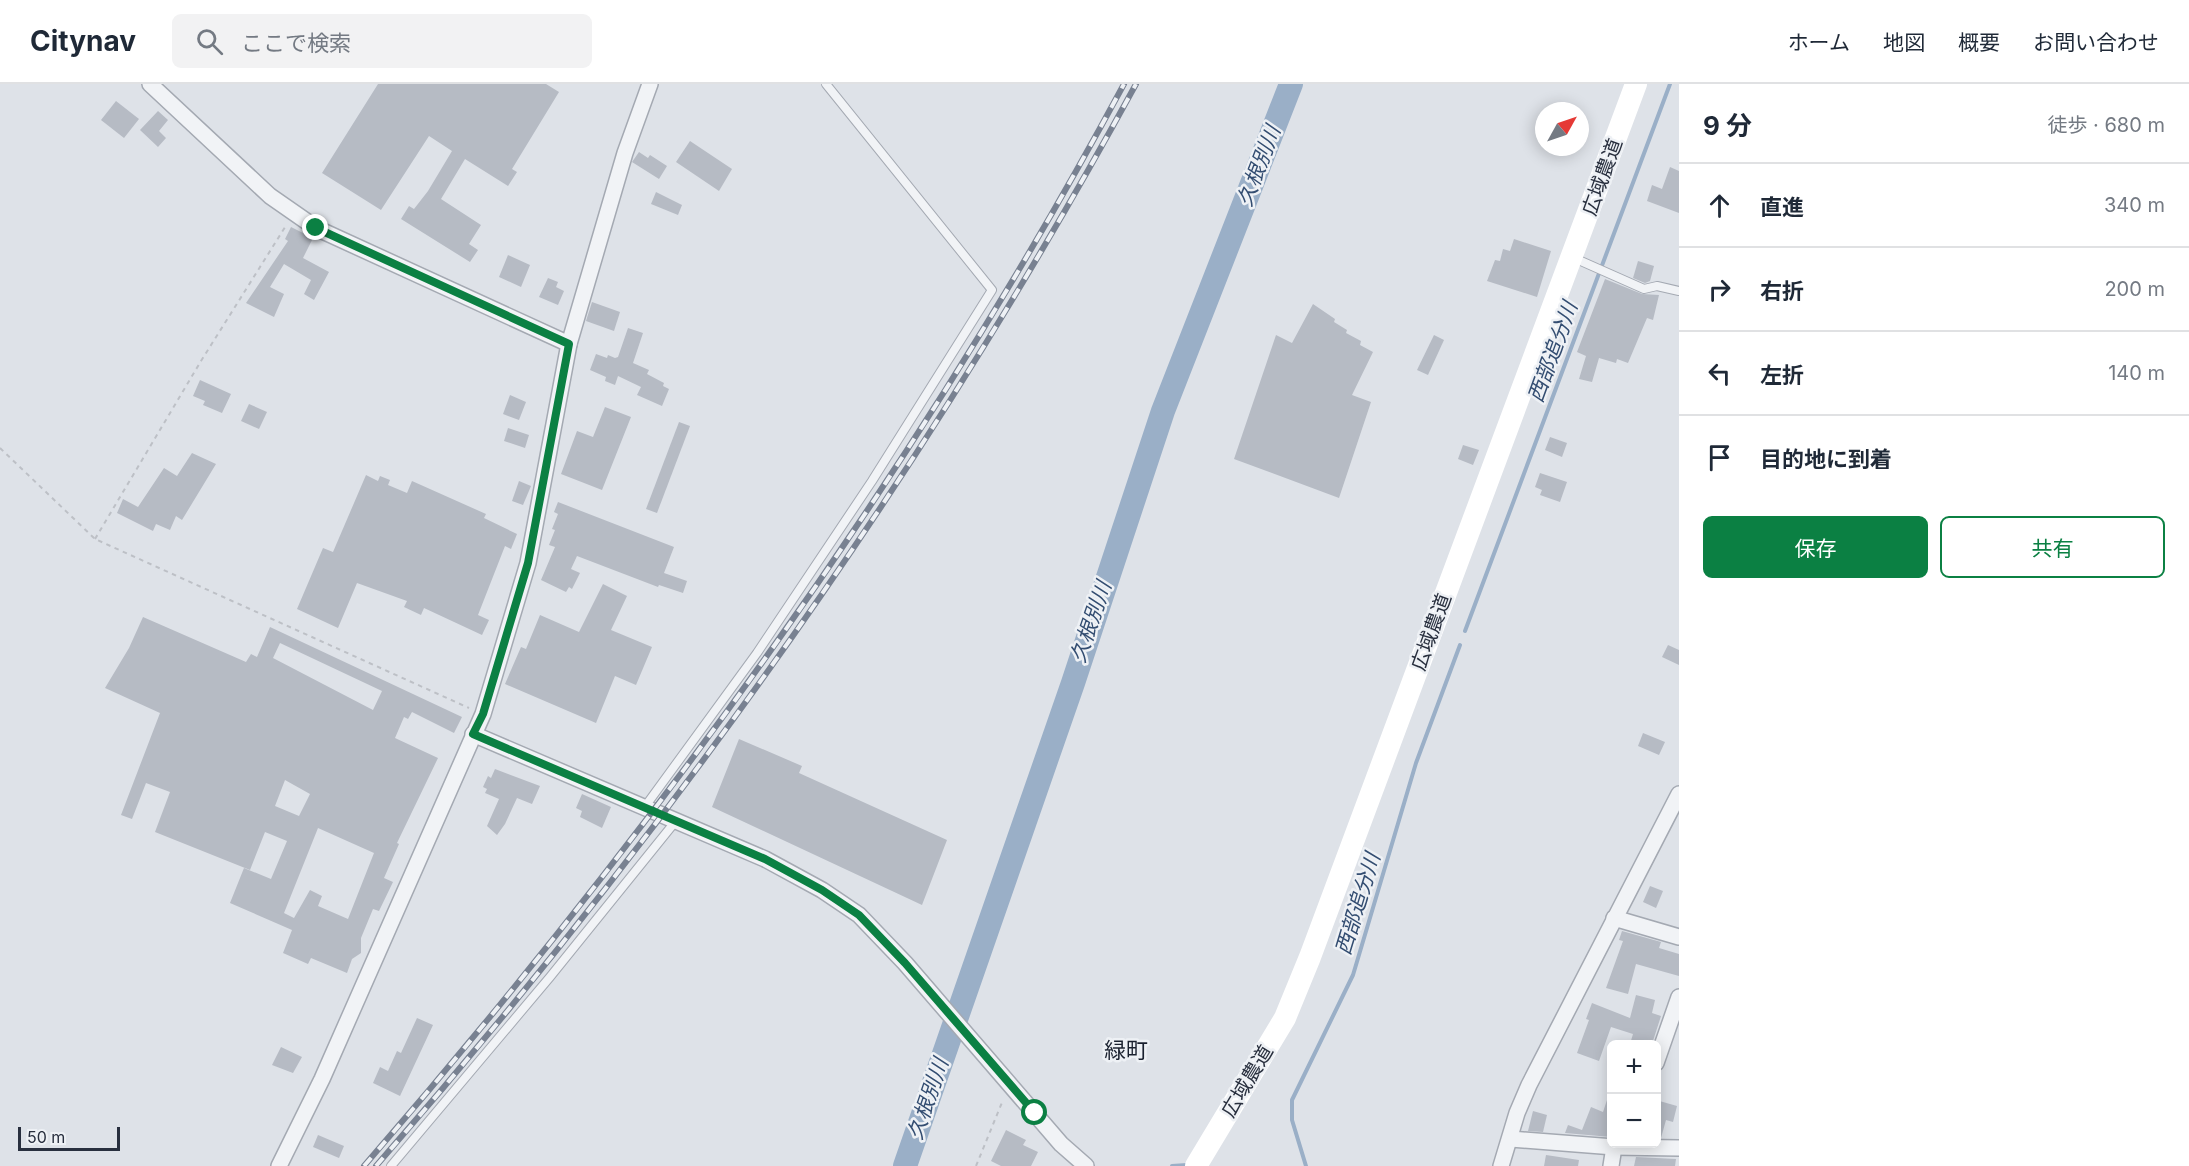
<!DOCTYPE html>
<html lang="ja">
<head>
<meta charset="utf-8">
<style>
	:root { --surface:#fff; --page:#f2f2f3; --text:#1f2937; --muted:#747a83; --line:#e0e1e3; --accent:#0b8043 }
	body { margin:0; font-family:Inter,"Noto Sans JP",sans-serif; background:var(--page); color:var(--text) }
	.controls { position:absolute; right:18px; bottom:18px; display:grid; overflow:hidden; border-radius:9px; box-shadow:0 3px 15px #0003 }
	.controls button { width:54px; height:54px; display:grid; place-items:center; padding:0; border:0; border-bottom:2px solid var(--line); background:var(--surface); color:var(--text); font:30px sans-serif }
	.compass { position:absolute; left:1535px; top:18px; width:54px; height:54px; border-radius:50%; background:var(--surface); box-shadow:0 3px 15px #0003; rotate:50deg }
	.scale { position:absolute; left:18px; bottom:15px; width:102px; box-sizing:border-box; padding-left:6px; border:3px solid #282f3e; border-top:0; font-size:16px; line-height:21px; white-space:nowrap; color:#282f3e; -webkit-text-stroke:4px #eef1f5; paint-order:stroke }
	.stop { position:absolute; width:18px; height:18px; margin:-14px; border:4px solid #0b8043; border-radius:50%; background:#fff }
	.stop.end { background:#0b8043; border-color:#fff; box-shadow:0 2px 6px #0008 }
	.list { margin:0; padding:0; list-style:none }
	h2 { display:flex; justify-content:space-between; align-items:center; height:78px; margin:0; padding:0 24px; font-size:26px }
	h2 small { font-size:20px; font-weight:400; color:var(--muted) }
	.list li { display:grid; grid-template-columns:39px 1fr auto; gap:18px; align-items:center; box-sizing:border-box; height:84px; padding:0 24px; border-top:2px solid var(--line) }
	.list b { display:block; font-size:22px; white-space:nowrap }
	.list em { font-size:20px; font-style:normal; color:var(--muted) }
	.actions { display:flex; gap:12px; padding:18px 24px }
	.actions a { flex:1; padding:14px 0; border:2px solid var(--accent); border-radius:9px; text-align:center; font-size:21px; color:var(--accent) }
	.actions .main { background:var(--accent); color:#fff }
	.icon { flex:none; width:33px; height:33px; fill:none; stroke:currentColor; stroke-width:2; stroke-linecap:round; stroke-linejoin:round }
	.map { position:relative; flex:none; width:1679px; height:1082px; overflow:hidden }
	header { display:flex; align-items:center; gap:36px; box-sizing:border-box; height:84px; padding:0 30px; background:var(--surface); border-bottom:2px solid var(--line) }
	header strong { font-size:28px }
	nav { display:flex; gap:33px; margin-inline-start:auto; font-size:21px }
	.search { width:420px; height:54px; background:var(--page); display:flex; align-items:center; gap:15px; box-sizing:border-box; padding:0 21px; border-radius:9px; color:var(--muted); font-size:22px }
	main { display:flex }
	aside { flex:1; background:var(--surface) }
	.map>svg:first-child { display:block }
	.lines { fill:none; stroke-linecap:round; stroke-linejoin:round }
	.stream { stroke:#9aafc7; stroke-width:4 }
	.river { stroke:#9aafc7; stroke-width:24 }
	.building { fill:#b6bbc4; fill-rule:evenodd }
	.lane-casing { stroke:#a4a9b2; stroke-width:10 }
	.street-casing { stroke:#a4a9b2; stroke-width:18 }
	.path { stroke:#bdc0c6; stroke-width:2; stroke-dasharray:4.5 4.5; stroke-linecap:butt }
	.lane { stroke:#f1f3f6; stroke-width:8 }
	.street { stroke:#f1f3f6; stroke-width:15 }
	.secondary { stroke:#fff; stroke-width:22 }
	.rail-casing { stroke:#788191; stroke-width:6 }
	.rail { stroke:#eef1f5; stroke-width:4; stroke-dasharray:11; stroke-linecap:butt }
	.route { stroke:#0b8043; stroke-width:8 }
	.labels { text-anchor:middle; stroke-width:5; stroke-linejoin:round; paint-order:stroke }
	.street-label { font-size:20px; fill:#282f3e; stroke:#eef1f5 }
	.water-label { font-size:21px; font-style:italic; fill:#334d71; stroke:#eef1f5 }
	.quarter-label { font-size:22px; fill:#1a212f; stroke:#eef1f5 }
</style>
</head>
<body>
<header>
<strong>Citynav</strong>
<div class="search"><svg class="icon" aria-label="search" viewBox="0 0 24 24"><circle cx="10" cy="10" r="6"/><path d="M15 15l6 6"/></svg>ここで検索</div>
<nav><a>ホーム</a><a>地図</a><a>概要</a><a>お問い合わせ</a></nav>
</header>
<main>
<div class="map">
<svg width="1679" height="1082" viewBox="0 0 1679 1082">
	<rect width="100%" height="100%" fill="#dee2e8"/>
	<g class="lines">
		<g class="stream">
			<polyline points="1465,547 1670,0"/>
			<polyline points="1172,1082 1187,1081"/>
			<polyline points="1306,1082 1292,1036 1292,1016 1353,891 1416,679 1460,561"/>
		</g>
		<polyline class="river" points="905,1082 1073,599 1163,327 1291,0"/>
	</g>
	<g class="building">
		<polygon points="378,0 546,0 559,8 512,85 517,88 508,102 465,75 441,115 481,141 469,160 478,166 470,178 401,135 409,122 414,125 428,107 452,67 429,52 381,126 322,89"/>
		<polygon points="116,17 139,35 124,54 101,36"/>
		<polygon points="158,27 168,36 159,47 166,54 158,63 140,46"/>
		<polygon points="690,57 732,85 719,107 676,78"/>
		<polygon points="639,68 648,74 650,71 667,82 659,95 632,78"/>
		<polygon points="1670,83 1679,87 1679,129 1647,117 1652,101 1662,105"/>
		<polygon points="656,108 682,121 678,131 651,120"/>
		<polygon points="291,143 313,154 303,174 329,188 314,216 304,210 311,196 284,180 270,203 284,210 274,233 246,219 288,157 285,155"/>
		<polygon points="1514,155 1551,167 1537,213 1487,197 1495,176 1500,177 1503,165 1510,167"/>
		<polygon points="508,171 530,181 521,203 499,193"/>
		<polygon points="1638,177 1654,182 1650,197 1645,199 1633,194"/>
		<polygon points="548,194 558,198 556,203 564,207 558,221 539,213"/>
		<polygon points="1605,195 1642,210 1659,211 1653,236 1647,234 1628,279 1617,275 1616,279 1599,274 1592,298 1579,295 1586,272 1577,268"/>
		<polygon points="592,218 620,228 614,247 586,237"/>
		<polygon points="1313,220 1335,235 1334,238 1347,246 1346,249 1361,257 1360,261 1373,268 1352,311 1371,318 1339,414 1234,375 1276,251 1292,259"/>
		<polygon points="628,244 643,249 633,279 649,286 647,290 664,299 663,302 669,305 662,322 637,311 641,303 618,292 615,301 605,297 606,293 590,286 596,270 607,274 608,271 615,274 618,273"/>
		<polygon points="1434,251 1444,256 1428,291 1417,286"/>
		<polygon points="200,296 231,310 222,329 203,321 205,317 193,312"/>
		<polygon points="510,311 526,318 519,336 503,330"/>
		<polygon points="249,320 267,328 259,345 241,337"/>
		<polygon points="605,323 631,333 602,406 561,390 577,347 593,353"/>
		<polygon points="679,338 690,342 657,429 646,425"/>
		<polygon points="508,344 529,351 525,364 504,357"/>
		<polygon points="1550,353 1567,359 1562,373 1545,366"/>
		<polygon points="1463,361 1479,366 1473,381 1458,375"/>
		<polygon points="192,369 216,380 182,436 176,432 170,446 156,440 153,447 117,429 123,415 138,423 164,384 177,392"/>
		<polygon points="1540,389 1567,398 1560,418 1540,411 1542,406 1535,403"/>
		<polygon points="366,391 378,397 380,392 390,396 388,401 407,409 412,397 486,430 484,434 517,450 511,465 505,462 478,531 489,536 482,551 424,524 421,531 404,523 407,517 357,499 338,544 297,525 323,464 333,468"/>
		<polygon points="519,397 531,402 523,421 512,417"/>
		<polygon points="558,418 674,463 664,489 687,497 683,509 659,501 658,503 577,472 571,485 580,489 572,505 569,503 566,508 541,496 555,463 549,461 555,446 552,445 558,430 554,428"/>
		<polygon points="603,500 627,512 611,546 652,563 636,601 615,592 596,639 505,600 521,563 526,565 540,531 579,548"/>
		<path d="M143,533L246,578L251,570L257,573L270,543L462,633L454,649L412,628L408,635L404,633L395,654L438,674L397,759L399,760L384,794L393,798L379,827L373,825L361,854V869L352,875L347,889L311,874L308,880L283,869L292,846L230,819L244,784L271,795L287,757L265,748L250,786L155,748L170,708L146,699L132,735L121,731L160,629L105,604L129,564ZM280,559L382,607L373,626L273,574ZM285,696L310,710L299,732L275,722ZM318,744L374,769L348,835L318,822L322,812L310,806L294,834L284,829Z"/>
		<polygon points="1668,561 1679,566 1679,581 1662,573"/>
		<polygon points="1643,649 1665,658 1659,671 1638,662"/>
		<polygon points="739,655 802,682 799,689 947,756 922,821 712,723"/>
		<polygon points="495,685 540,702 532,720 517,714 505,740 497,751 487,742 499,715 485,709 487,705 483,703 488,692 491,694"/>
		<polygon points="582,710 611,723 602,744 580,733 582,727 576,724"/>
		<polygon points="1650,802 1663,807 1656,824 1643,818"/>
		<polygon points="1622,847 1661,858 1659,864 1679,870 1679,892 1636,880 1628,910 1606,904 1623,857 1619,856"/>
		<polygon points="1636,911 1655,916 1652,929 1661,932 1652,960 1630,960 1633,950 1611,943 1599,977 1577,969 1589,936 1586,935 1592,919 1630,934"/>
		<polygon points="417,934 433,941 400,1012 373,999 380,983 388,987 397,967 401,969"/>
		<polygon points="281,963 302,973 293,989 272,981"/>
		<polygon points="1610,1007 1611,1053 1565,1049 1568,1041 1582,1046 1591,1023 1603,1028"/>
		<polygon points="1656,1016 1677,1022 1673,1038 1666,1036 1661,1054 1656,1054"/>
		<polygon points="1533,1027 1547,1031 1543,1048 1528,1047"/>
		<polygon points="1006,1046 1026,1056 1023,1061 1038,1068 1031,1082 1001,1082 991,1077"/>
		<polygon points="318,1051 344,1062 339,1074 313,1063"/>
		<polygon points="1546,1071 1579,1076 1578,1082 1544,1082"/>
		<polygon points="1636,1073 1676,1075 1675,1082 1634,1082"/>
	</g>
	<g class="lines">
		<g class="lane-casing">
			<g id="lane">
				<polyline points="1574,174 1644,205 1657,202 1679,207"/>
				<polyline points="644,724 757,569 872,397 992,206 826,0"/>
				<polyline points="391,1082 550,893 675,738"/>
			</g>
		</g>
		<g class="street-casing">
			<g id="street">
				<polyline points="150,0 270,112 316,144 569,260"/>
				<polyline points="473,650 765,775 822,806 859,831 905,879 1061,1060 1086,1082"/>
				<polyline points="1614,834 1679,853"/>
				<polyline points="1656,979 1679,913"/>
				<polyline points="1511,1055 1614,1063 1679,1064"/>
				<polyline points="279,1082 322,995 483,630 528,479 569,260 625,69 650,0"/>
				<polyline points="1501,1082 1517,1029 1529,1001 1679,710"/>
				<polyline points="1611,1082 1614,1063"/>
			</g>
		</g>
		<g class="path">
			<polyline points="0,364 95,455 469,624"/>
			<polyline points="95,455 201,277 287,140"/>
			<polyline points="976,1082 1003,1016"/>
		</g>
		<use href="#lane" class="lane"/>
		<use href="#street" class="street"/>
		<polyline class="secondary" points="1196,1082 1285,934 1310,873 1636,0"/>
		<g class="rail-casing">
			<g id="rail">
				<path d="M364,1082C653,749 915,389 1124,0"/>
				<path d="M376,1082C666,750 925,388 1136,0"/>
			</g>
		</g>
		<use href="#rail" class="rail"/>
	</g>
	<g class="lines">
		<polyline class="route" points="316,144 569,260 528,479 483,630 473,650 765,775 822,806 859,831 905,879 1035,1029"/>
	</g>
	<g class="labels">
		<g class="street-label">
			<text transform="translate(1602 93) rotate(-70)" y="7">広域農道</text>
			<text transform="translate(1431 548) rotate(-70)" y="7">広域農道</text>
			<text transform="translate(1247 997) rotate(-59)" y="7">広域農道</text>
		</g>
		<g class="water-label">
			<text transform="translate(1259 82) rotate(-69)" y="7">久根別川</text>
			<text transform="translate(1553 268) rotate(-70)" y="7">西部追分川</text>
			<text transform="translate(1091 538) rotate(-71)" y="7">久根別川</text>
			<text transform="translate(1358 820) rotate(-73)" y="7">西部追分川</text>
			<text transform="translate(928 1015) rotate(-71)" y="7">久根別川</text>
		</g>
		<g class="quarter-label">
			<text x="1126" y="974">緑町</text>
		</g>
	</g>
</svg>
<div class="controls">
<button>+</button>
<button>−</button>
</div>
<svg class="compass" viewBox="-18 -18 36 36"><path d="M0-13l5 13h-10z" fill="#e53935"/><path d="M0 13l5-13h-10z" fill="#747a83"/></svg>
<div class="scale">50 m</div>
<div class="stop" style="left:1035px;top:1029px"></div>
<div class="stop end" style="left:316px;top:144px"></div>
</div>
<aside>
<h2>9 分<small>徒歩 · 680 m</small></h2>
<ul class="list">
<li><svg class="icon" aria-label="ahead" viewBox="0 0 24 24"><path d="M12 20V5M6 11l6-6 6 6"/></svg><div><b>直進</b></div><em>340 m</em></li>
<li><svg class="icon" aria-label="right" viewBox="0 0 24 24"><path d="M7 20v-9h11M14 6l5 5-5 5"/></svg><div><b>右折</b></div><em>200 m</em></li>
<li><svg class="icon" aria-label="left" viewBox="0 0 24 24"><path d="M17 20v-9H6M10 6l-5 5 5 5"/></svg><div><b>左折</b></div><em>140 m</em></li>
<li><svg class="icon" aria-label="arrive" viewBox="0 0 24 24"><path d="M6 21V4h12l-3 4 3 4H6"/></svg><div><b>目的地に到着</b></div></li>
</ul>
<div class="actions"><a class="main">保存</a><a>共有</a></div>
</aside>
</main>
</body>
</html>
